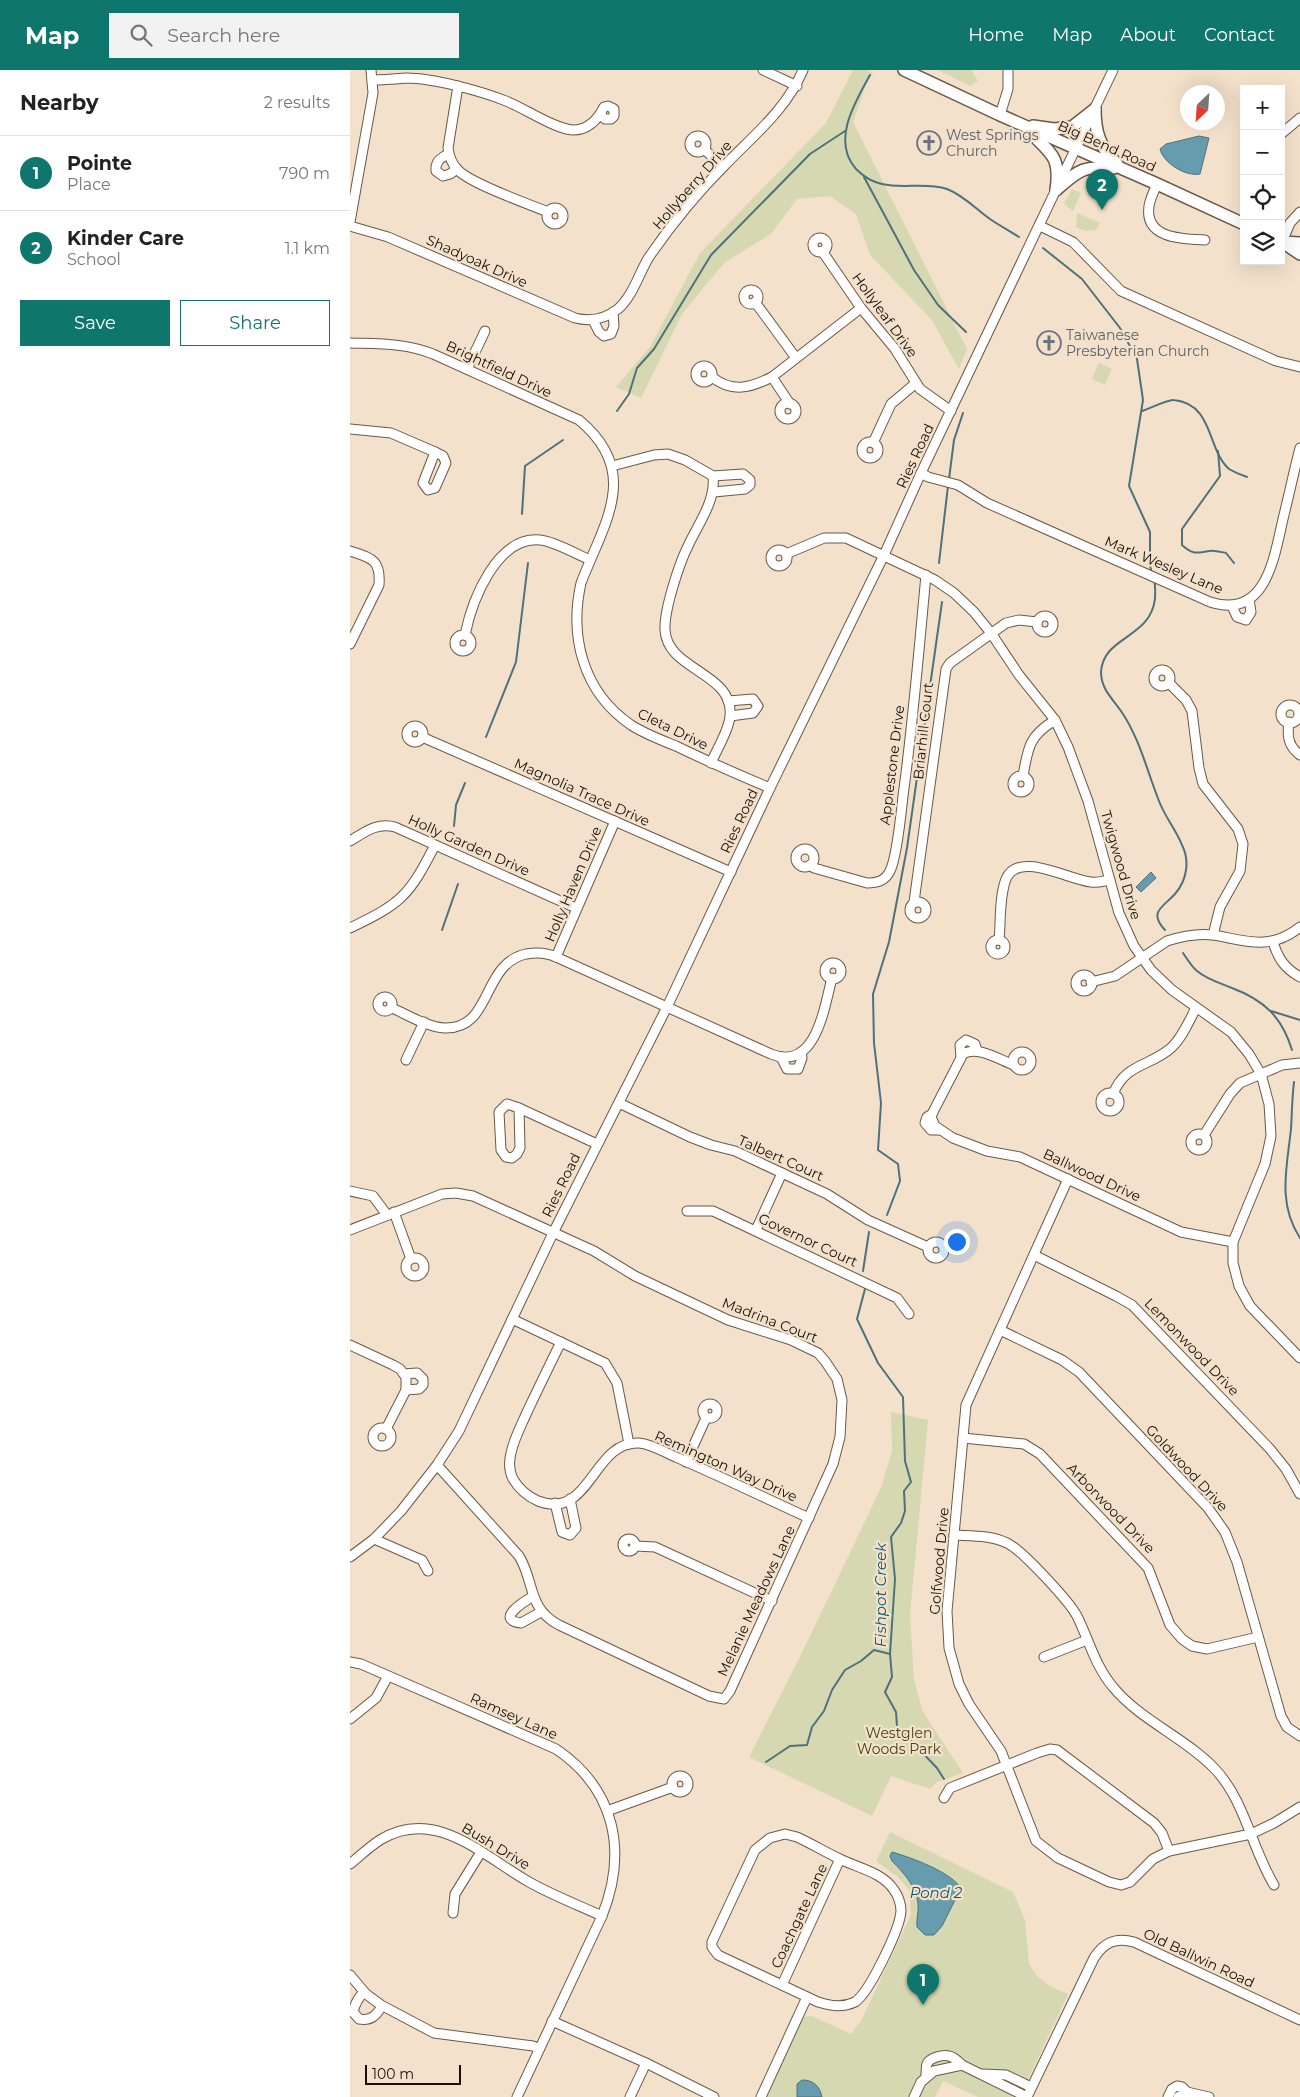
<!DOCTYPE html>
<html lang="en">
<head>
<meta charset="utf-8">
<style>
	:root { --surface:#fff; --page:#f2f2f2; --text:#222; --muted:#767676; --line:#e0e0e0; --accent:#0f766e }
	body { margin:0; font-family:Montserrat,sans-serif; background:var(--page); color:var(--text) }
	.controls { position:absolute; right:15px; top:15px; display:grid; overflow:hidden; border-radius:0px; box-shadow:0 5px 20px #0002 }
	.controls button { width:45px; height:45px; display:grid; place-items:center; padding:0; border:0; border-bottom:1px solid var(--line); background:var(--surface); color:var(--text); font:25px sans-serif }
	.compass { position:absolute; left:830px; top:15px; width:45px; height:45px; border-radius:50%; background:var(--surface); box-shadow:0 5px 20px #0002; rotate:205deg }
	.scale { position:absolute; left:15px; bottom:12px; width:96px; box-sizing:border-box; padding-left:5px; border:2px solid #160f08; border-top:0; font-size:14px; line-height:18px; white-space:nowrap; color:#160f08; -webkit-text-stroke:4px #f4e1cb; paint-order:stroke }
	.you { position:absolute; left:606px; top:1171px; width:18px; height:18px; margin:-12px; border:4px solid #fff; border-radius:50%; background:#1a73e8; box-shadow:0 0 0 8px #1a73e833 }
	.badge { display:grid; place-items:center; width:32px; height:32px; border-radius:50%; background:var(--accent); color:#fff; font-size:16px; font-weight:700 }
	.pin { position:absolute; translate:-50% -41px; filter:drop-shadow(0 1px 2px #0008) }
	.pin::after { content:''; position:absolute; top:26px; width:18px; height:15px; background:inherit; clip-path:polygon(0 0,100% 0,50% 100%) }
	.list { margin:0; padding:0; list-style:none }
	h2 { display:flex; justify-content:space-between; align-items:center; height:65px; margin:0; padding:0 20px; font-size:21px }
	h2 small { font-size:16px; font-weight:400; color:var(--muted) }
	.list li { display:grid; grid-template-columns:32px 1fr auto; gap:15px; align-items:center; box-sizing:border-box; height:75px; padding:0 20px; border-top:1px solid var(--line) }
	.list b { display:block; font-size:19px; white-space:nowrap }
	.list p { margin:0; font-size:16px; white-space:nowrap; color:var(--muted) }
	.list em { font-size:16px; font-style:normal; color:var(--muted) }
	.actions { display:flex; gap:10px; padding:15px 20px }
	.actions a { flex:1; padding:11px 0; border:1px solid var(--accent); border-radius:0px; text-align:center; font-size:18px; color:var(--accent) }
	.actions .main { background:var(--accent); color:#fff }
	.icon { flex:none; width:28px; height:28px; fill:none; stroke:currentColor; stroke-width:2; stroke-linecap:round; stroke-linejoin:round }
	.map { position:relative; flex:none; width:950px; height:2027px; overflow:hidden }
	header { display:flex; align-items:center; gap:30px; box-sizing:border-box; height:70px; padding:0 25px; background:var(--accent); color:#fff }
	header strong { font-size:24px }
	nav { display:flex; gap:28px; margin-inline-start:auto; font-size:18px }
	.search { width:350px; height:45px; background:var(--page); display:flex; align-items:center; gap:12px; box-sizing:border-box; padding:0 18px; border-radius:0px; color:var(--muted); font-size:19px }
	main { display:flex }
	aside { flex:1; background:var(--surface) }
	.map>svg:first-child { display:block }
	.green { fill:#d5d8b0 }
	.water { fill:#669cae; stroke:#4e727c }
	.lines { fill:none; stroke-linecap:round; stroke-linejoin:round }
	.stream { stroke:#4e727c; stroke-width:2 }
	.minor-casing { stroke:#695946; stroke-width:11 }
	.major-casing { stroke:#695946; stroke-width:14 }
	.minor { stroke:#fff; stroke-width:9 }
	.major { stroke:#fff; stroke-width:11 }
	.labels { text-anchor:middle; stroke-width:4.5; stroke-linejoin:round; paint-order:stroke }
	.worship-label { font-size:14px; fill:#5b616d; stroke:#f4e1cb; text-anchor:start }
	.street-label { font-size:14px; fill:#160f08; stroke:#f4e1cb }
	.park-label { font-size:14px; fill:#45460f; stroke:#f4e1cb }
	.water-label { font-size:15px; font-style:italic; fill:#0e596c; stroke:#f4e1cb }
</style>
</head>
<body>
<header>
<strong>Map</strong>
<div class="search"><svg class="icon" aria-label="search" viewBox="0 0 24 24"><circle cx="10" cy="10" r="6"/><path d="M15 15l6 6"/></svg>Search here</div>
<nav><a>Home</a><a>Map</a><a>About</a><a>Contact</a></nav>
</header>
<main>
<aside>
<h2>Nearby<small>2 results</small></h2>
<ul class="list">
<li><span class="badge">1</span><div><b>Pointe</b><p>Place</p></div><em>790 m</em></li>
<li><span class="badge">2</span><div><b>Kinder Care</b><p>School</p></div><em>1.1 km</em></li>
</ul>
<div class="actions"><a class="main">Save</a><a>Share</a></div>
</aside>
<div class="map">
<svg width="950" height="2027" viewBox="0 0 950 2027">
	<rect width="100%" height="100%" fill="#f4e1cb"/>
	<g class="green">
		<polygon points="503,0 517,0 523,3 516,15 503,52 617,279 609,299 582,250 520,185 506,144 480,126 447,129 421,164 375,192 332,244 291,328 266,317 300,277 350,183 476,53"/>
		<polygon points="588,0 621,0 628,11 620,16"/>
		<polygon points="722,119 731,123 723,141 714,134"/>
		<polygon points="727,143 750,153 746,160 735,161 726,157"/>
		<polygon points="749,293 762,299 755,315 742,309"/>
		<polygon points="541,1342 578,1350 560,1545 564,1610 573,1642 613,1703 587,1712 580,1719 541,1706 522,1746 399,1687 447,1593 531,1418 542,1381"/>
		<polygon points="540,1762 663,1822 675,1850 679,1894 687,1906 700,1916 718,1924 670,2027 628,2027 593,2011 585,2027 417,2027 452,1947 462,1946 501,1964 512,1949 561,1845 559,1820 548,1807 526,1791"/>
	</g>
	<g class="water">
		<path d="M849,66L859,68L850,104C836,107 813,93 810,79L816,74Z"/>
		<polygon points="801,802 806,808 791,822 786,817"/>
		<path d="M542,1782C562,1788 599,1801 611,1818L592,1856L584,1865H575L567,1857C566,1849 569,1841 568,1833C566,1816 553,1802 542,1791L540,1786Z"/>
		<path d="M452,2010C463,2010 470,2016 472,2027H447V2014Z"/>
	</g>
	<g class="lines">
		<g class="stream">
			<path d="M520,5C505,32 481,71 506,99C513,106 522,112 532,114C553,119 576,112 597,119C613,125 626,139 640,149C650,156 660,161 669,167"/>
			<polyline points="514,107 564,200 588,235 616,262"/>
			<polyline points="693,178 732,209 770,258 787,289 793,330 779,416 800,462 800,496 802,503"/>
			<polyline points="267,341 279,324 287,298 304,279 361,185 460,84 495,61"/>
			<path d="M792,341C799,339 818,329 824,330C864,334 857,380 879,399C884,402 891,405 897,407"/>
			<path d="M868,381L870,406L832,459V475C843,485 846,483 859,481C864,480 871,482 876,483L884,493"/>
			<polyline points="599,409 604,370 613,343"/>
			<polyline points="172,444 175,396 213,370"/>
			<polyline points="589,493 598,416"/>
			<path d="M804,510C806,517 805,522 805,529C800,569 753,566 751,602C751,619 762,628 771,641C790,669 797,701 809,731C815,747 826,760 832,775C840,791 837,810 825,824C813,837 798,842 815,860"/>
			<polyline points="136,667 166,592 178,493"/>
			<polyline points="104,756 106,735 115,713"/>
			<polyline points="92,860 108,814"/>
			<path d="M833,883C837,889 842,897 847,901C858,910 870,913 882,918C914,930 932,947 942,980"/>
			<polyline points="921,941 950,950"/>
			<path d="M944,1012C942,1028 942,1043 941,1059C937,1097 927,1133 950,1168"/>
			<polyline points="537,1145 550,1111 548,1094 528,1080 531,1033 524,973 523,924 539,872 557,778 592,532"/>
			<polyline points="513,1201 519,1162"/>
			<polyline points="515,1219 507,1249 528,1293 553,1327 555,1391 561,1412 554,1421 555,1441 551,1453 541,1467 545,1509 540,1584 542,1607 535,1622 546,1642 547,1656 587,1698 594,1709"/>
			<polyline points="416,1692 440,1676 457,1675 462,1657 474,1641 482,1620 495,1600 511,1591 524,1580 540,1584"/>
		</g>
		<g class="minor-casing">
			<g id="minor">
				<polyline points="413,0 447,16"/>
				<path d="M22,10C33,10 45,9 56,8C83,8 131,21 156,31C174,38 205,59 223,60C238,60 248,49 254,37L258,36L264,39V46L261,49H255L252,46"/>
				<path d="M108,16L98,78C99,85 101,93 107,99C118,113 179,134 198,142"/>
				<polyline points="650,45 658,19 658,0"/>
				<polyline points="931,64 950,48"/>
				<circle cx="348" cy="74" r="8"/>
				<polyline points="354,79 373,97"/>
				<path d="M98,84C91,88 85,91 86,101L93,106L100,104L107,99"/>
				<path d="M807,114C804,121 800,129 799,136C794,169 833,169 855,170"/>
				<circle cx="205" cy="146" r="8"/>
				<polyline points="0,152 23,23 21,0"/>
				<path d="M0,156L38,167L225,248C241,252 255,249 268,239C283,226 289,203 299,187C321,155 347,123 374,96C404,65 436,40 453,0"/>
				<polyline points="690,156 723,172 771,221 926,291 950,297"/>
				<circle cx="470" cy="175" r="7"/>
				<polyline points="932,172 940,153 950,142"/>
				<polyline points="472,181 511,238 545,279 570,319 601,341"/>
				<circle cx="401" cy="227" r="7"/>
				<polyline points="405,232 446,288"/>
				<polyline points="243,250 249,262 254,266 261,264 264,256 263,242"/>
				<path d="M0,273C29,274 56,273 83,284L229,350C292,402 254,453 231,513C219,567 233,622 281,655C295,664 311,670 326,676C357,691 389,705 420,718"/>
				<circle cx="354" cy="304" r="8"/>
				<polyline points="117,299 135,261"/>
				<path d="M362,307C382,323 400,318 422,307L511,238"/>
				<polyline points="422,307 440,334"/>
				<circle cx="438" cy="341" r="8"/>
				<polyline points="0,359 41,363 85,382"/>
				<circle cx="520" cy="380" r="8"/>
				<polyline points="523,373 541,334 566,313"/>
				<polygon points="85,382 93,386 96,393 85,418 78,420 73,413"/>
				<polyline points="262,396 304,385 318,384 335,390 363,406 393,404 400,410 400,415 395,419 364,422"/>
				<path d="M571,403L578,407L608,415L637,433L860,532C916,550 924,488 933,449C939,425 944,401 950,378"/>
				<circle cx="429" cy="488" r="8"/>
				<path d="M0,481C21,488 31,489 29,515L0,574"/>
				<polyline points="436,484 474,468 496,468 585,510 604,523 624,542 641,563 669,605 705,650 718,677 738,731 769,843 784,876 801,900 822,920 881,962 899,984 911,1004 919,1034 921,1066 915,1094 883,1172 883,1193 889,1216 900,1236 950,1288"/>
				<polyline points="882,536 887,547 896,550 901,542 899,529"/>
				<circle cx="695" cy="554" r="8"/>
				<circle cx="113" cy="573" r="8"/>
				<path d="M115,565C122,530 147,466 190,470C204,471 226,484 240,490"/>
				<circle cx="812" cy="608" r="8"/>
				<polyline points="819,613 836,630 842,641 849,698 853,714 888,759 893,774 890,801 870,837 863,865"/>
				<polyline points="378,631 403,629 408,636 403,643 380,646"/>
				<circle cx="940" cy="644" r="9"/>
				<path d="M939,652C937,666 938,676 950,685"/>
				<circle cx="65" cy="664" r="8"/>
				<polyline points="72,667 381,802"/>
				<path d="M361,693C367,679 378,662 380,647C385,602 317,601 315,560C314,540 329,494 338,476C348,454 366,431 363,406"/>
				<circle cx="671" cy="714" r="8"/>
				<path d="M673,706C678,677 679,666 705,650"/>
				<path d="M0,771C15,762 27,752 45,757L226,838"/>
				<circle cx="455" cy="788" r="9"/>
				<path d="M460,795L464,798L517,813C527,813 535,811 540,801C547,787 551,744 553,726C563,653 569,579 576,505"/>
				<circle cx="568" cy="840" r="8"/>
				<polyline points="564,832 596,599 600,593 656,553 669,550 687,552"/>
				<path d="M0,858C52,833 59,826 85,775"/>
				<circle cx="648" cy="877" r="7"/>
				<path d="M649,870C651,851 649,827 656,809C668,780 719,810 741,812C747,813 754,811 760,810"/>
				<path d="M923,872C928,888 934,898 950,907"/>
				<polyline points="206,887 265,751"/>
				<circle cx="483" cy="901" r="8"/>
				<circle cx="734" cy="913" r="8"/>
				<path d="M741,912L765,906L817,871C832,866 848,863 864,865C897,871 920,881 950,857"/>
				<circle cx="35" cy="934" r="7"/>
				<path d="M42,938C58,945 77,957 95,958C143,959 131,894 176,884C187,882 196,882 206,887L421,984C466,1002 474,938 482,908"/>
				<circle cx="672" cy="991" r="9"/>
				<polyline points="431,987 437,999 448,999 452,988 451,982"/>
				<polyline points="611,987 610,975 616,970 625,974 627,981"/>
				<polyline points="56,990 74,952"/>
				<path d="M664,995C650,990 627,975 613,984L583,1042L581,1047L585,1056L603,1068L637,1081L670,1087L831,1162L883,1172"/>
				<circle cx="760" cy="1032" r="9"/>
				<path d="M763,1024C776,993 799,997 821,978C832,968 839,951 846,938"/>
				<polyline points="269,1033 340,1067 361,1075 385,1081 477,1124 518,1150 578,1177"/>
				<polygon points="157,1034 169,1038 170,1078 167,1084 162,1088 156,1087 151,1080 149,1042"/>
				<polyline points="169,1038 247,1074"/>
				<polyline points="582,1044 577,1047 575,1053 581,1060 590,1060"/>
				<circle cx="849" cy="1072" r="8"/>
				<polyline points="854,1065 880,1024 890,1013 932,995 950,993"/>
				<polyline points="718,1109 616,1335 597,1541 599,1578 609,1614 619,1634 651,1681 686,1771 708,1788 759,1812 771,1815 780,1812 803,1789 819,1781 901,1764 924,1753 950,1737"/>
				<polyline points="0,1121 23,1126 37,1145"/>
				<polyline points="337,1141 363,1141 547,1228 559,1244"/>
				<polyline points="44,1142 61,1189"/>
				<path d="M0,1160L92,1124L106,1123L123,1126L244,1181L285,1206L378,1250L441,1270L468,1283L475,1291L487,1309L492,1330L490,1367L483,1394L380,1621L374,1629L359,1626L209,1555C177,1538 185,1512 169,1486L87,1395"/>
				<polyline points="406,1160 432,1103"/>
				<circle cx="586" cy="1180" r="8"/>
				<polyline points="684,1185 766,1226 782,1235 920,1379 936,1399 950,1424"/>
				<circle cx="65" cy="1197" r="9"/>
				<polyline points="162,1249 255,1293 267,1313 279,1374"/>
				<polyline points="650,1260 712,1290 729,1302 858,1438 875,1462 887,1492 931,1646 937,1657 950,1666"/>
				<path d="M211,1272C200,1294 189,1317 178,1340C172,1354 164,1368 161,1383C159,1391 159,1401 163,1409C169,1419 177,1426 188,1431C241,1451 242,1371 289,1373C302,1374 316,1383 328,1388C372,1407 415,1428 459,1448"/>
				<polyline points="0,1275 43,1295 50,1299 56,1307 56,1320 36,1359"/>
				<polyline points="54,1304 67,1303 73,1309 73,1315 69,1319 56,1320"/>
				<circle cx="360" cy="1341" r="7"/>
				<circle cx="32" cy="1367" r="9"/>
				<polyline points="613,1368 674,1374 690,1384 798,1498 820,1555 832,1569 842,1576 857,1579 908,1567"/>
				<polyline points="336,1392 356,1348"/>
				<polyline points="205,1433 212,1462 220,1465 226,1458 220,1429"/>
				<path d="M604,1465C622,1466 641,1465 657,1473C672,1480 719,1531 727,1546C739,1570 745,1596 763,1617C790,1650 834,1667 864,1698C895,1730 901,1777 924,1815"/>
				<circle cx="279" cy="1475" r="6"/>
				<polyline points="24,1469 72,1490 78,1501"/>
				<polyline points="285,1476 305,1477 422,1531"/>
				<polyline points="0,1487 24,1469 51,1441 87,1395 109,1361 204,1161 317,937 420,718 534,485 571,403 763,0"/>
				<path d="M182,1527C175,1531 144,1550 171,1553L191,1542"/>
				<polyline points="694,1587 737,1570"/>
				<path d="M0,1592L11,1594L206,1679C265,1719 278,1781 252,1846L167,2027"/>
				<polyline points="0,1649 26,1628 38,1606"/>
				<circle cx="330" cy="1714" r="8"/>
				<polyline points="594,1728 600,1718 687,1683 700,1679 707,1680 804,1753 812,1763 819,1781"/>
				<polyline points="257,1741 323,1717"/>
				<path d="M435,1764L447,1767C462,1774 477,1783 492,1790C509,1798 533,1803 544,1820C548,1825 551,1834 551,1841C550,1859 519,1923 505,1932C492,1938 481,1936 468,1932L368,1885L362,1877V1872L405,1780L420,1768Z"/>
				<path d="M0,1794C10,1786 19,1777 30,1770C85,1736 133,1786 179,1812C202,1825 228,1835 252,1846"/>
				<polyline points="103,1843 105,1824 131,1782"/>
				<polyline points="0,1905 16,1924 31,1935 84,1963 183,1976 189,1979"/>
				<polyline points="432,1915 490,1789"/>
				<path d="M14,1922C8,1928 5,1933 3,1942L9,1949C21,1951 26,1946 32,1936"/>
				<polyline points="202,1951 296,1993 364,2027"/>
				<polyline points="633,2004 656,2005 681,2017"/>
				<path d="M576,2006C576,2003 576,1997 577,1994C579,1988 593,1984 599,1986C604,1987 608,1991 612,1995"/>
				<polyline points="280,2027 296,1993"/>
				<polyline points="411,2027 457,1927"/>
				<polyline points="564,2027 571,2012 584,2001 612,1995 677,2027"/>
				<path d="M677,2027L744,1888C754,1872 766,1867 784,1872L950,1950"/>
				<polyline points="818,2027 822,2019 827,2016 832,2017 837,2022"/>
				<polyline points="828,2027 837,2022 859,2027"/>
			</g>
		</g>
		<g class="major-casing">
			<g id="major">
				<polyline points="554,0 650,45 807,114 894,154"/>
				<path d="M745,39C745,63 750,77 767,94"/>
				<polyline points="683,56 704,59 722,57 745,39"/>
				<path d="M679,61C701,84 711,86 706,120"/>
				<path d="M706,120C729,100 732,96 764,98"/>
				<polyline points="931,171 950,184"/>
				<polyline points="932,172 950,173"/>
			</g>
		</g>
		<use href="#minor" class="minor"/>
		<use href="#major" class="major"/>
	</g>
	<defs>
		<g id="church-ring" transform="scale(1.25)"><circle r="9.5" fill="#f4e1cb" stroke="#6b7280" stroke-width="1.5"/><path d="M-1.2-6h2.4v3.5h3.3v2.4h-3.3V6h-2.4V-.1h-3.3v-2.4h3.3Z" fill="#6b7280"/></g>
	</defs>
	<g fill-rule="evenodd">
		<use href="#church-ring" x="579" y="73"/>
		<use href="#church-ring" x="699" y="273"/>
	</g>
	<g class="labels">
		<g class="worship-label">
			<text x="596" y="70">West Springs<tspan x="596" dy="16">Church</tspan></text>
			<text x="716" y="270">Taiwanese<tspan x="716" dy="16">Presbyterian Church</tspan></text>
		</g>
		<g class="street-label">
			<text transform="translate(757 76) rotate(24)" y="5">Big Bend Road</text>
			<text transform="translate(342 115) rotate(-49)" y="5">Hollyberry Drive</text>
			<text transform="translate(127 191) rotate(24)" y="5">Shadyoak Drive</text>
			<text transform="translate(535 245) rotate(54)" y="5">Hollyleaf Drive</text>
			<text transform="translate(149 299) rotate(25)" y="5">Brightfield Drive</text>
			<text transform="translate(565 386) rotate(-65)" y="5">Ries Road</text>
			<text transform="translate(814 495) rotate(23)" y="5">Mark Wesley Lane</text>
			<text transform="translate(323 659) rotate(26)" y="5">Cleta Drive</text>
			<text transform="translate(573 661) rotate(-84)" y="5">Briarhill Court</text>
			<text transform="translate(542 695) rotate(-83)" y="5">Applestone Drive</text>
			<text transform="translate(232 722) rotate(24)" y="5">Magnolia Trace Drive</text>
			<text transform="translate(389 751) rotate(-65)" y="5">Ries Road</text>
			<text transform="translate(119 775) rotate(24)" y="5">Holly Garden Drive</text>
			<text transform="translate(771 795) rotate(74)" y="5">Twigwood Drive</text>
			<text transform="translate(223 814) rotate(-67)" y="5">Holly Haven Drive</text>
			<text transform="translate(431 1088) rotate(24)" y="5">Talbert Court</text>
			<text transform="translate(742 1105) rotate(25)" y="5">Ballwood Drive</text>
			<text transform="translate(211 1115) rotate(-64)" y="5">Ries Road</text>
			<text transform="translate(458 1170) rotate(25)" y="5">Governor Court</text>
			<text transform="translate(420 1250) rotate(21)" y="5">Madrina Court</text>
			<text transform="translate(842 1277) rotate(46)" y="5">Lemonwood Drive</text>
			<text transform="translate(376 1396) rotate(24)" y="5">Remington Way Drive</text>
			<text transform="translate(837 1398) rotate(47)" y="5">Goldwood Drive</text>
			<text transform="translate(761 1438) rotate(46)" y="5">Arborwood Drive</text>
			<text transform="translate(589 1491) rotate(-85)" y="5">Golfwood Drive</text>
			<text transform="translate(406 1531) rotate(-65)" y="5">Melanie Meadows Lane</text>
			<text transform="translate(164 1646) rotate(24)" y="5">Ramsey Lane</text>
			<text transform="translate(146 1776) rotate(31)" y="5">Bush Drive</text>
			<text transform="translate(449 1846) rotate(-65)" y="5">Coachgate Lane</text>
			<text transform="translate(849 1888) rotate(25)" y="5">Old Ballwin Road</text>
		</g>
		<g class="park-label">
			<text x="549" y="1668">Westglen<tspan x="549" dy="16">Woods Park</tspan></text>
		</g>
		<g class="water-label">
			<text transform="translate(531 1525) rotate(-90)" y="5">Fishpot Creek</text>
			<text x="586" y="1828">Pond 2</text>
		</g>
	</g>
</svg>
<div class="controls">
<button>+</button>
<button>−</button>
<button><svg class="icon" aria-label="locate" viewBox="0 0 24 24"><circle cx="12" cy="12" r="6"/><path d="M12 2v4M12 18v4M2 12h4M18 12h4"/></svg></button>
<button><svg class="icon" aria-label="layers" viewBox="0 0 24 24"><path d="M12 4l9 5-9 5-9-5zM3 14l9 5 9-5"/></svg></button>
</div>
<svg class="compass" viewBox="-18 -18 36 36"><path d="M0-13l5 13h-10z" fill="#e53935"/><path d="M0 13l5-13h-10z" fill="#767676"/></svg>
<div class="scale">100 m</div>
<div class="you"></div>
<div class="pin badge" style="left:573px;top:1935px">1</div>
<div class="pin badge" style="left:752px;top:140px">2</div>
</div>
</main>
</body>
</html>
